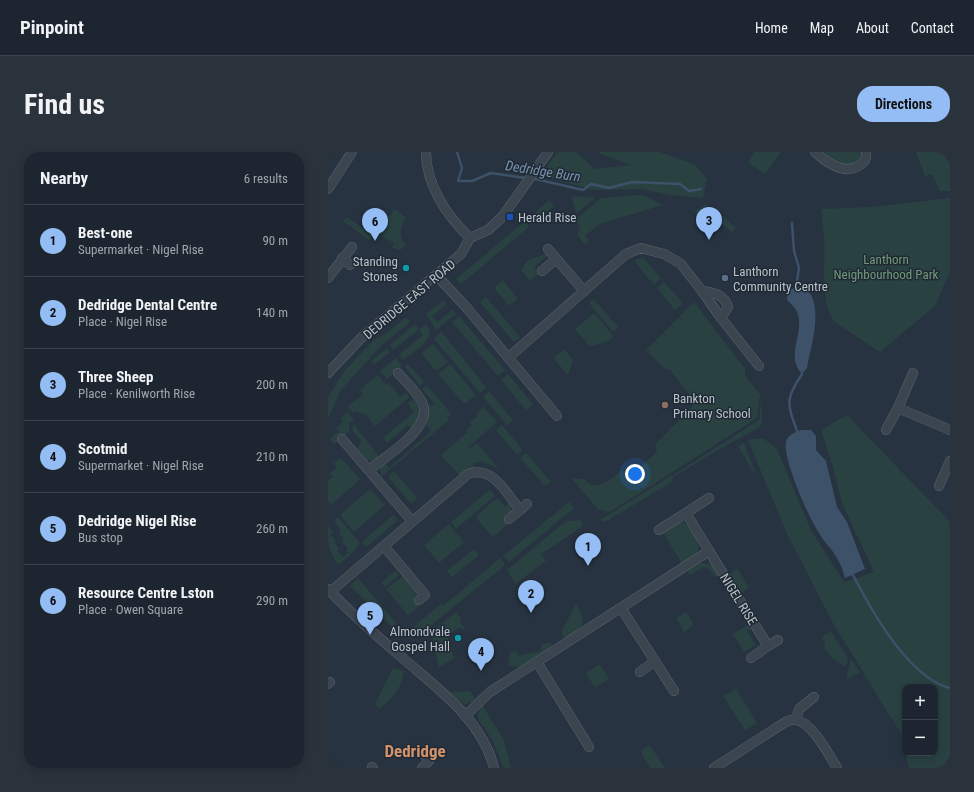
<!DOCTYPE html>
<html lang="en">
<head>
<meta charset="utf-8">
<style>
	:root { --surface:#1d2630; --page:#2a323c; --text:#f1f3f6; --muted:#a0a5ab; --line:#3b434c; --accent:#93bdf4 }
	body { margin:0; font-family:"Roboto Condensed",sans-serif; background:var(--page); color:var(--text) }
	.controls { position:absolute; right:12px; bottom:12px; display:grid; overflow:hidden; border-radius:8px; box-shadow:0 2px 10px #0003 }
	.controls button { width:36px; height:36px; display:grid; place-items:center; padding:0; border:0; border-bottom:1px solid var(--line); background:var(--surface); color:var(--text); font:20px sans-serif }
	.you { position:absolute; left:307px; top:322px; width:14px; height:14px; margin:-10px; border:3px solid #fff; border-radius:50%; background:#1a73e8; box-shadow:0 0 0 6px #1a73e833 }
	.badge { display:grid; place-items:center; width:26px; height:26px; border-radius:50%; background:var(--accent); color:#111; font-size:13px; font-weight:700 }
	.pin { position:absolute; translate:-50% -33px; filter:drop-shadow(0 1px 2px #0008) }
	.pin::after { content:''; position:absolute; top:21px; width:14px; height:12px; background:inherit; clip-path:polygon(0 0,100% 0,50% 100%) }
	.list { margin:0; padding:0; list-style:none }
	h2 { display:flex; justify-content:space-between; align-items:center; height:52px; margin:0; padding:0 16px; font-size:17px }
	h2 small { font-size:13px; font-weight:400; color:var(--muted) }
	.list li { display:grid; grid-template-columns:26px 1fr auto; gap:12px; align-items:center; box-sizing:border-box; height:72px; padding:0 16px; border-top:1px solid var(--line) }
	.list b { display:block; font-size:15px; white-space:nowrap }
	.list p { margin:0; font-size:13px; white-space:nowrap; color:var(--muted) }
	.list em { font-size:13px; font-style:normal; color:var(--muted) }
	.map { position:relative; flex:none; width:622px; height:616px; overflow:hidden; border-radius:16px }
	header { display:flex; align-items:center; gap:24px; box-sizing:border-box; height:56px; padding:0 20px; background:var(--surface); border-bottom:1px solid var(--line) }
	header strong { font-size:19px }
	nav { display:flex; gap:22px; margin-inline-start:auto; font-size:14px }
	.intro { display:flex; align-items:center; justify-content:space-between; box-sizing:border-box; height:96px; padding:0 24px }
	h1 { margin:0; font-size:28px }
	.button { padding:10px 18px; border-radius:16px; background:var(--accent); color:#111; font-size:14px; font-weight:700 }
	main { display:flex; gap:24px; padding:0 24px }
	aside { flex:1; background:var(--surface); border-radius:16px; box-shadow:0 2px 10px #0003 }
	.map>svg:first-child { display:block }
	.green { fill:#2a4142 }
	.water { fill:#3d5168 }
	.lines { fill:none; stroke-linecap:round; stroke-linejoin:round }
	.stream { stroke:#3d5168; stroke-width:2.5 }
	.minor-casing { stroke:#59636d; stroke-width:10 }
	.minor { stroke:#3b4550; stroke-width:9 }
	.transit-dot { fill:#1a4fb4; stroke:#202a35; stroke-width:1.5 }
	.culture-dot { fill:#0f9aa8; stroke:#202a35; stroke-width:1.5 }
	.service-dot { fill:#5c6f8a; stroke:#202a35; stroke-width:1.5 }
	.education-dot { fill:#8d6e63; stroke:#202a35; stroke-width:1.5 }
	.labels { text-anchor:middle; stroke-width:3; stroke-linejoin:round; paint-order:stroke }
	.poi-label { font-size:13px; fill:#b8c0ca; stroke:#202a35; text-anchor:start }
	.park-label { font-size:13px; fill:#709a77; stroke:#202a35 }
	.street-label { font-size:13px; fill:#b8c0ca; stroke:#202a35 }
	.water-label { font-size:14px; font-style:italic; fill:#7992ac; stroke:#202a35 }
	.district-label { font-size:17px; font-weight:bold; fill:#d2936b; stroke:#202a35 }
</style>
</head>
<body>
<header>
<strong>Pinpoint</strong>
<nav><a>Home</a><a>Map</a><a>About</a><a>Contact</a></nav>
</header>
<div class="intro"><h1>Find us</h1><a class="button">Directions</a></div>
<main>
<aside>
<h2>Nearby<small>6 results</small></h2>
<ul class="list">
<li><span class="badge">1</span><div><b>Best-one</b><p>Supermarket · Nigel Rise</p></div><em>90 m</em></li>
<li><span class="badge">2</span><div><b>Dedridge Dental Centre</b><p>Place · Nigel Rise</p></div><em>140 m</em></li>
<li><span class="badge">3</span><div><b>Three Sheep</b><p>Place · Kenilworth Rise</p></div><em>200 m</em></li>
<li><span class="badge">4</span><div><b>Scotmid</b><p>Supermarket · Nigel Rise</p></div><em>210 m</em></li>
<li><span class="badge">5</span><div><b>Dedridge Nigel Rise</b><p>Bus stop</p></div><em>260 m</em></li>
<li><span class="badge">6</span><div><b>Resource Centre Lston</b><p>Place · Owen Square</p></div><em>290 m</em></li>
</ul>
</aside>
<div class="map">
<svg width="622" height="616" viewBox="0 0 622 616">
	<rect width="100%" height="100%" fill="#273340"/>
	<g class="green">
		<polygon points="230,0 248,0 267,17 303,13 270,1 272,0 331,0 366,12 379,27 375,46 342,43 312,37 265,38 212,23"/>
		<polygon points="426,0 453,0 437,22 420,11"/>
		<path d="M497,0H534V6C525,17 502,15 497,0Z"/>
		<polygon points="588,0 622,0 622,39 612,39 604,22 597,24"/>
		<polygon points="308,43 316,44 335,53 271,72 257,84 261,89 257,93 249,83 252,75 248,67 273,46"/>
		<polygon points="246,44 267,46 248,62 244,45"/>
		<path d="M622,46V119L607,154L552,200L507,170C491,151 498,109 496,85C495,76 494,66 493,57L544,55Z"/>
		<polygon points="221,48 226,54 204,72 200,67"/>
		<polygon points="378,52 378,57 371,66 366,59"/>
		<path d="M67,57L78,66C72,75 70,86 78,93L72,98L64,96L66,91L57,86L55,83L47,81Z"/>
		<polygon points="388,58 408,76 404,80 392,71 384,72 380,75 375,71"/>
		<polygon points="19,65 45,83 41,88 15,69"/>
		<polygon points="197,69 201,75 133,132 128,127"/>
		<path d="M219,102L220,103L206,115L211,121L202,129L193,118C199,106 207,106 219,102Z"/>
		<polygon points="315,105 333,126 326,133 306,109"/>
		<polygon points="175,128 190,147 181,154 166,136"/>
		<polygon points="336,130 355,151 347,158 329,136"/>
		<polygon points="158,145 192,185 186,190 152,150"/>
		<polygon points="266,147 290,175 285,180 261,151"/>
		<polygon points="116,148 119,152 104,164 109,170 124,158 128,162 108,178 98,162"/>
		<path d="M366,150L417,217V223L432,243L429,266L282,360L270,357L244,327H256C269,342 282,327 294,318L303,323L329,300L327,293L364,255L362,243L341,217L338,218L318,198Z"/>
		<polygon points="266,161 286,185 282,188 262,195 247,177"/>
		<polygon points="131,164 177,218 170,224 124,170"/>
		<polygon points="78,165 82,170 52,195 13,238 0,266 0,245 17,218 46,188 60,180"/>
		<path d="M87,172L90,177L98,173L102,177C103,191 85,200 75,208L71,203L95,183L91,177L65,198L62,193Z"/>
		<polygon points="113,179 158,235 152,241 106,187"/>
		<polygon points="105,192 120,210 108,219 93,201"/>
		<polygon points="59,196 62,200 46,213 43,209"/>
		<polygon points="236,197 245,208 240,223 225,206"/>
		<polygon points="68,206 74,214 59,227 52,219"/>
		<polygon points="80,212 96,230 92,234 77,215"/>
		<polygon points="122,212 148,243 136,252 110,222"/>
		<polygon points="180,222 205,252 198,258 173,228"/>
		<polygon points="50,223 58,233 61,231 72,245 77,241 82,245 47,274 37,262 27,259 25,261 20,255 35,242 32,238"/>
		<polygon points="99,233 123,262 119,266 121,268 53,325 52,316 56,311 61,316 99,283 103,277 98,274 100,261 99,254 107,252 94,237"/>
		<polygon points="161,239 185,268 179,273 155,245"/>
		<polygon points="434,245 434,271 430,276 383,302 347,324 347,322 431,268"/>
		<path d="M85,247C95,259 91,266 84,279L80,273L59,291L55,286L86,260L80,251Z"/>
		<polygon points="155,255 169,270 139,296 145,295 149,291 171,317 153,309 145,311 146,317 132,324 113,303 140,280 138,278 144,273 142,270 150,264 148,262"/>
		<polygon points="20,260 26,268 21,271 21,280 6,292 2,286 11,280 8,276 15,270 12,266"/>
		<polygon points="519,263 622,370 622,616 581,616 578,601 607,601 607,535 577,535 577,599 573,582 505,471 459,382 420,288 435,286 449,297 483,378 516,430 546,420 514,351 504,312 493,278"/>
		<path d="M27,269L26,272L52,306C44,310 31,310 30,298C30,295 32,292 33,288L24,278Z"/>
		<polygon points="174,273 195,298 189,303 168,278"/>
		<polygon points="416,291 427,319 425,320 410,294"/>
		<polygon points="198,301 223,330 217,334 192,306"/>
		<polygon points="13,306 32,327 3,353 0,349 0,328 5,325 2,321 9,316 6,311"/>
		<polygon points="66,319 89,346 83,352 60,325"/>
		<polygon points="344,323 345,327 344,330 277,370 272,368"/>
		<polygon points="42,337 57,353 26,380 12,363"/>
		<polygon points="162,338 167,344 128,377 123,370"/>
		<polygon points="169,346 177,355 182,351 183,360 176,365 181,371 165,385 149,367 150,362"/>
		<polygon points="241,350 246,356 181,410 175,404"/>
		<polygon points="65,363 70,368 38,395 34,390"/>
		<path d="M10,365L32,391L24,401L11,413C0,401 0,390 0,374L5,380L2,382L8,389L6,390L11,397L9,399L15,405L20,401L18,398L20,396L14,390L16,388L11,381L13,379L6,368Z"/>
		<polygon points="253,368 255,374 213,402 218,409 187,432 179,418 238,369"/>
		<path d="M355,370C364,376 376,394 368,404C365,407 359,410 355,413L335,381L349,371Z"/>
		<polygon points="121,372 136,390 111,411 96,393"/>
		<polygon points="146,397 151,403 124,425 119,419"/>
		<polygon points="172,406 177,413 89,485 81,486 77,482 113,452 115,454"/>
		<polygon points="372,411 384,412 391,423 387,425 381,417 376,415 362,423 359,419"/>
		<polygon points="409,416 421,435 411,442 400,424"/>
		<polygon points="68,418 71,423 57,435 53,431"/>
		<polygon points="76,423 89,438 86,446 92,453 80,463 58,437"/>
		<polygon points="30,426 68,471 64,475 22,434"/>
		<path d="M248,452C260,473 256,475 237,487L233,480Z"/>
		<polygon points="128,460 133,466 133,472 136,475 135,478 132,475 119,484 121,488 118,491 127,506 111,515 103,480"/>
		<polygon points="358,460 366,473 356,480 348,466"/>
		<polygon points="421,472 424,476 419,479 428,493 416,500 405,482"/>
		<polygon points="503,479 520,507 518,515 505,507 496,496 497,490 493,485"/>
		<path d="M221,490L224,492L222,497C211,504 193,522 180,512L182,501L188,498L190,504L213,499V493Z"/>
		<polygon points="523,507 532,520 518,528"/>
		<polygon points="272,512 281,527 267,536 258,521"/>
		<path d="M65,516L76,519C74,537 64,546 51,557L47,552Z"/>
		<polygon points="408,537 429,571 417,578 395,544"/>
		<polygon points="142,539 148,548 138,552 132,550 122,540"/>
		<polygon points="154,553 176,588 183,616 176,616 164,587 151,569 150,563"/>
		<polygon points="322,593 337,616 322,616 315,605 313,598"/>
	</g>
	<g class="water">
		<path d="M475,134C498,150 483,193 479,216L474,222C457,204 476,182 470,163C469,157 463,152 459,148L460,141L463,137Z"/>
		<path d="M474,278H483L488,284V298L498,309L509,355L519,370L537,417L517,426C515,419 513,412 509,406C504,397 496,390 491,381C482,368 451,301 459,287C462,282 469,279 474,278Z"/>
	</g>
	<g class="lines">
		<g class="stream">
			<polyline points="129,0 134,16 130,29 144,29 163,21 198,26"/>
			<polyline points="203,26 255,38 263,32 281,36 304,30 352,32 361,39 373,37"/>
			<polyline points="464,71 466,99 471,116 468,135"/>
			<path d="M469,279C459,251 457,247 474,222"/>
			<path d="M525,423C543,458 581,526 622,536"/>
		</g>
		<g class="minor-casing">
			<g id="minor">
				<path d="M98,0C98,33 119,64 142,86"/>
				<path d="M487,0C498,10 517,24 532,13C537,10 539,6 538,0"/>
				<polyline points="0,37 24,0"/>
				<polyline points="220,97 256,139"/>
				<polyline points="14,106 22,113"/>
				<polyline points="214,119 228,107"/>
				<polyline points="109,124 138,155 229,264"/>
				<polyline points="0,126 24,95"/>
				<polyline points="374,139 393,166"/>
				<path d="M180,206L298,102L313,96L336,102L353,112L374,139C386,141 396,142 400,155L393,166L431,214"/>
				<polyline points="0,221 34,185 133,102 142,86 160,78 175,64 220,0"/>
				<polyline points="570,256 585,221"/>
				<polyline points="558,278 570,256 622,278"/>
				<polyline points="14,287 84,369"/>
				<path d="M41,318C58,304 107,275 94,250C88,239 78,230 70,221"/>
				<polyline points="611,334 622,309"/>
				<polyline points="358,361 381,346"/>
				<polyline points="181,367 192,358"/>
				<polyline points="56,394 97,443 91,448"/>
				<polyline points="381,399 440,494 450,488"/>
				<path d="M0,437C24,463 52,487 78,509C113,539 155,570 166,616"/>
				<path d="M2,440L140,322C165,313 178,341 192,358L199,352"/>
				<polyline points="293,456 346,539"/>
				<polyline points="423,506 440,494"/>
				<polyline points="209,510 261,595"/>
				<polyline points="312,520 327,509"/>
				<polyline points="0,532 2,530"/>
				<polyline points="137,564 162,540 381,399 358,361 331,378"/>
				<polyline points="468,568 471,557 486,545"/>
				<polyline points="44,615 45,616"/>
				<polyline points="94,616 101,609 96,602"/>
				<path d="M386,616L456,571C459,569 464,567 468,568C484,570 501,603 509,616"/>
			</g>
		</g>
		<use href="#minor" class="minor"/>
	</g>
	<rect class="transit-dot" x="178" y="61" width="8" height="8" rx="2"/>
	<g class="culture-dot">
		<circle cx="78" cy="116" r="4"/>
		<circle cx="130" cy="486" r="4"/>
	</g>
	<circle class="service-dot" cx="397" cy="126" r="4"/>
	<circle class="education-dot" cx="337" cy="253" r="4"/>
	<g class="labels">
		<g class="poi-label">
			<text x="190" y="70">Herald Rise</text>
			<text x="70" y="114" text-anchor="end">Standing<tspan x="70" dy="15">Stones</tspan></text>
			<text x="405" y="124">Lanthorn<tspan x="405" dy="15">Community Centre</tspan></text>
			<text x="345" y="251">Bankton<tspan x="345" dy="15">Primary School</tspan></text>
			<text x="122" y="484" text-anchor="end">Almondvale<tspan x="122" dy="15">Gospel Hall</tspan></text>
		</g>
		<g class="park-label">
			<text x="558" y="112">Lanthorn<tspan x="558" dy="15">Neighbourhood Park</tspan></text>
		</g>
		<g class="street-label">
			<text transform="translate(81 147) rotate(-40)" y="5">DEDRIDGE EAST ROAD</text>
			<text transform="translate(411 447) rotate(58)" y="5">NIGEL RISE</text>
		</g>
		<g class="water-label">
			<text transform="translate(215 19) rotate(9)" y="5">Dedridge Burn</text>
		</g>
		<g class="district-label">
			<text x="87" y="605">Dedridge</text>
		</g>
	</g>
</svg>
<div class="controls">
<button>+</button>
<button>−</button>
</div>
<div class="you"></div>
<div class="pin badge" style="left:260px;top:414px">1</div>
<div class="pin badge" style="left:203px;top:461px">2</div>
<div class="pin badge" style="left:381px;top:88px">3</div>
<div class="pin badge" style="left:153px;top:519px">4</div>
<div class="pin badge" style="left:42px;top:483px">5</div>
<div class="pin badge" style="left:47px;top:89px">6</div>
</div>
</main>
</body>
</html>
